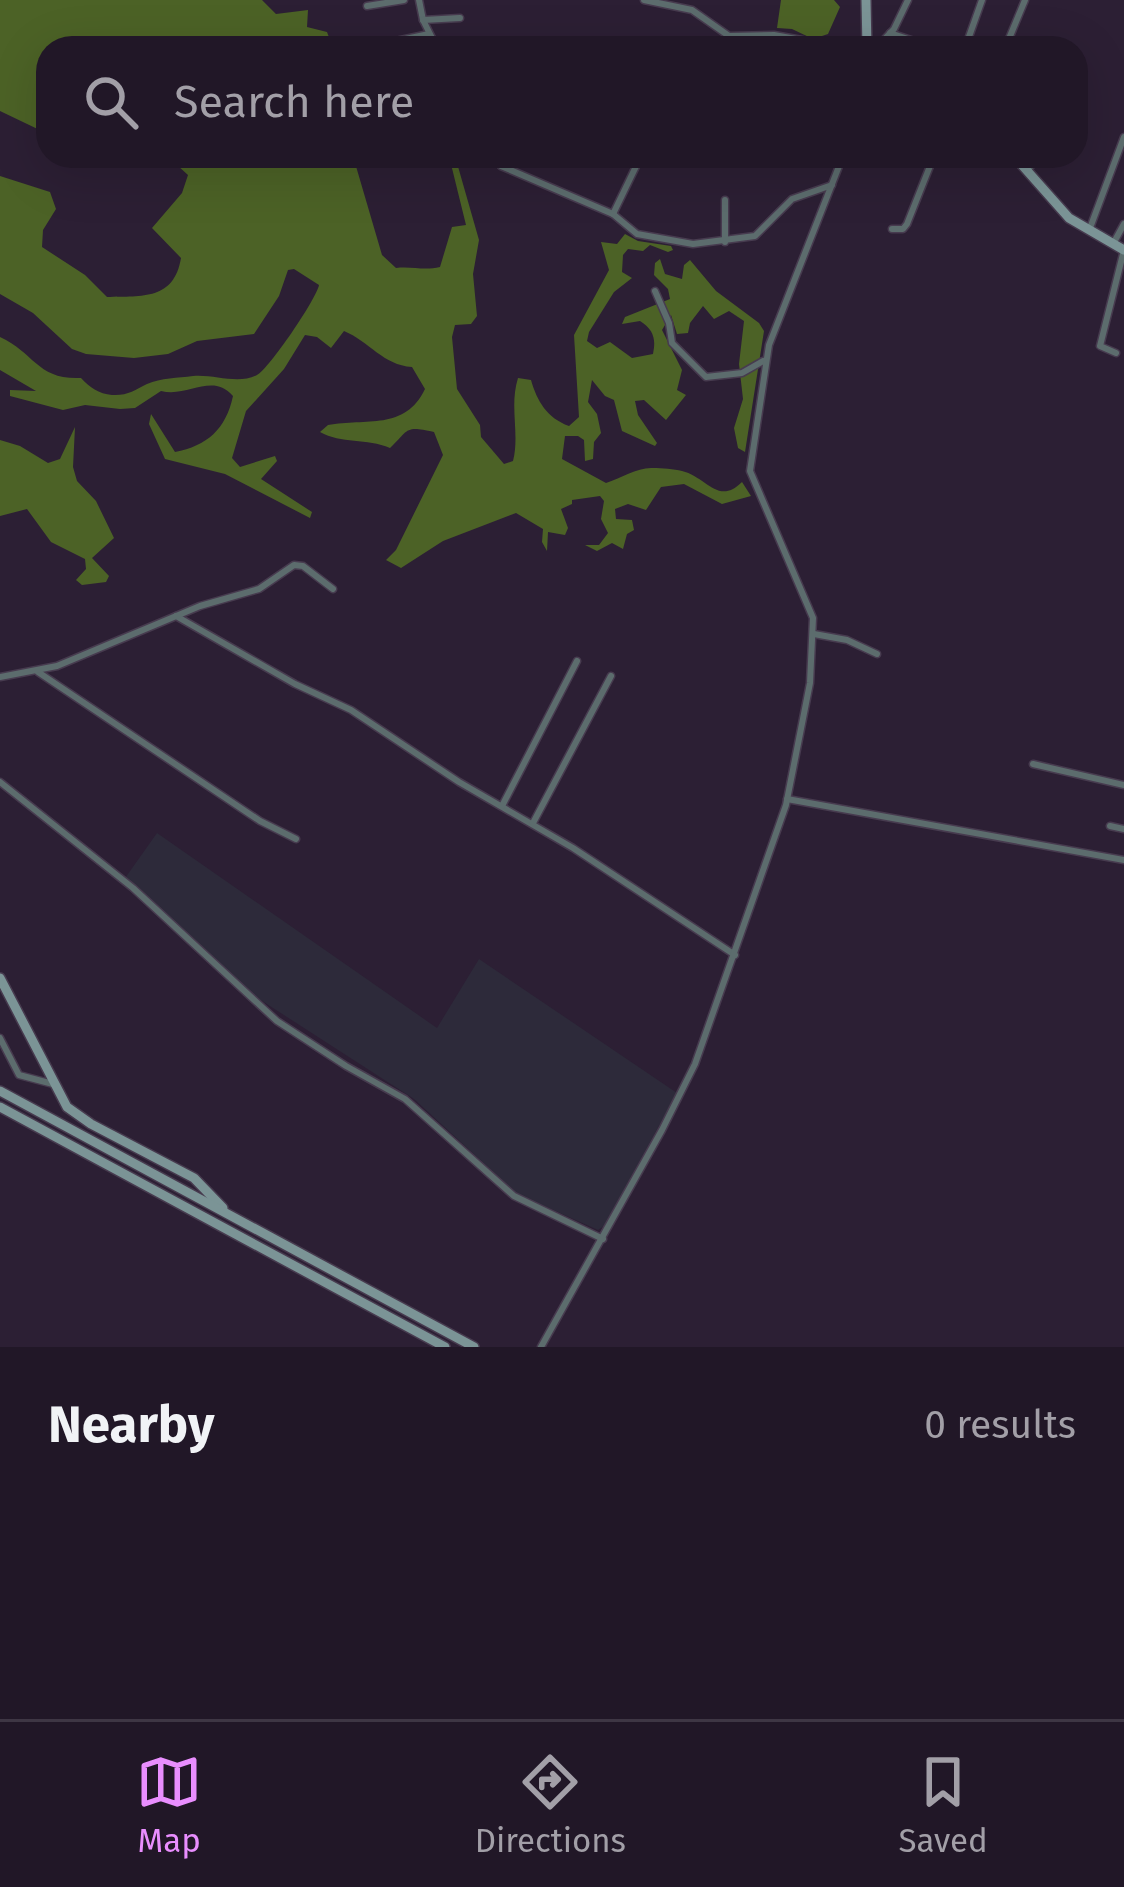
<!DOCTYPE html>
<html lang="en">
<head>
<meta charset="utf-8">
<style>
	:root { --surface:#211727; --page:#29202f; --text:#f1f3f6; --muted:#a29fa7; --line:#3e3644; --accent:#e98efe }
	body { margin:0; font-family:"Fira Sans",sans-serif; background:var(--page); color:var(--text) }
	.list { margin:0; padding:0; list-style:none }
	h2 { display:flex; justify-content:space-between; align-items:center; height:156px; margin:0; padding:0 48px; font-size:51px }
	h2 small { font-size:39px; font-weight:400; color:var(--muted) }
	.icon { flex:none; width:66px; height:66px; fill:none; stroke:currentColor; stroke-width:2; stroke-linecap:round; stroke-linejoin:round }
	.map { position:relative; flex:none; width:1124px; height:1347px; overflow:hidden }
	.search { position:absolute; background:var(--surface); box-shadow:0 12px 48px #0002; left:36px; right:36px; top:36px; height:132px; display:flex; align-items:center; gap:30px; box-sizing:border-box; padding:0 42px; border-radius:36px; color:var(--muted); font-size:45px }
	.sheet { height:372px; background:var(--surface) }
	nav { display:flex; justify-content:space-around; align-items:center; box-sizing:border-box; height:168px; border-top:3px solid var(--line); background:var(--surface); font-size:33px; color:var(--muted) }
	nav a { display:grid; justify-items:center; gap:6px }
	nav .on { color:var(--accent) }
	.map>svg:first-child { display:block }
	.industrial { fill:#2d2a3a }
	.forest { fill:#4c6226 }
	.lines { fill:none; stroke-linecap:round; stroke-linejoin:round }
	.street-casing { stroke:#473b4f; stroke-width:9 }
	.secondary-casing { stroke:#473b4f; stroke-width:12 }
	.street { stroke:#5c6c6d; stroke-width:6 }
	.secondary { stroke:#7b9496; stroke-width:9 }
</style>
</head>
<body>
<div class="map">
<svg width="1124" height="1347" viewBox="0 0 1124 1347">
	<rect width="100%" height="100%" fill="#2c1f34"/>
	<polygon class="industrial" points="157,833 437,1028 479,959 677,1093 604,1226 598,1230 517,1194 414,1099 239,986 123,881"/>
	<g class="forest">
		<polygon points="0,0 262,0 276,14 308,10 307,27 327,32 333,48 48,48 48,134 0,111"/>
		<polygon points="781,0 834,0 840,7 828,34 813,39 792,29 777,28"/>
		<path d="M152,156H353L382,255L396,268C412,266 424,271 440,267L452,227L466,225L449,156H455L479,240L473,274L477,316L471,324L455,325L452,337L457,389L480,425L481,437L504,464L513,461C520,433 509,407 518,378L531,380C537,401 547,418 569,426L579,417L574,335L609,270L601,242L617,244L625,234L638,241L671,246L673,250L668,252L650,245L643,251L628,249L623,255L622,272L632,278L614,292L589,332L587,341L597,348L610,342L632,358L653,354C656,339 654,330 640,321L622,324L625,317L670,299L668,289L654,275L655,263L660,259L665,274L682,279L684,265L690,260L716,291L759,323L764,331L745,452L738,448L734,428L743,399L739,364L744,321L729,311L714,319L703,306L690,323L688,333L677,334L671,315L662,330L682,370L677,390L686,395L666,420L644,400L635,401L638,415L657,443L655,446L622,431L614,400L605,396L592,380L588,402L597,414L601,433L594,442L593,459L585,461L584,440L578,436H565L562,459L606,483C621,478 638,467 653,468C662,468 674,469 682,471C707,477 718,506 742,482L751,496L722,504L684,484L661,487L646,510L628,504L615,509L616,519L632,520L634,530L627,534L623,549L612,543L597,551L585,545H599L608,533L601,519L604,501L600,496L572,500V504L561,509L568,528L565,535L548,532L547,551L542,542L543,529L516,513L443,541L401,568L386,560L396,550L443,455L434,432C404,425 409,430 390,448C367,438 341,444 320,432L328,425C366,418 405,431 425,389L412,367C383,365 370,342 344,331L331,348L317,337L305,335L284,369L246,411L232,458L240,467L275,456L277,461L261,479L312,512L310,518L225,474L165,459L149,424L151,414L175,452C207,446 226,429 233,396C212,372 188,398 161,391L135,408L120,409L85,405L63,410L10,396V390L36,391L0,370V337C35,353 37,380 81,378C89,387 99,394 112,395C127,396 135,390 147,384C161,378 178,378 193,376C214,374 238,385 257,375C269,369 317,298 319,285L294,269L288,270L279,296L254,334L197,341L168,354L134,358L86,354L72,349L33,313L0,294V176L50,192L56,209L43,230L42,247L85,275L107,297C143,296 174,300 181,258L152,228L182,193L188,175L177,165Z"/>
		<polygon points="75,427 73,467 77,481 96,501 114,538 92,558 109,576 106,582 82,585 76,580 86,569 85,559 51,542 27,509 0,516 0,440 20,446 48,463 60,459"/>
	</g>
	<g class="lines">
		<g class="street-casing">
			<g id="street">
				<polyline points="419,0 423,20 437,48"/>
				<polyline points="644,0 692,10 729,36 774,35 846,48"/>
				<polyline points="367,6 404,0"/>
				<polyline points="423,20 460,18"/>
				<polyline points="890,33 935,48"/>
				<polyline points="1006,46 1025,0"/>
				<polyline points="363,48 429,34"/>
				<polyline points="876,48 894,29 908,0"/>
				<polyline points="965,48 982,0"/>
				<polyline points="492,156 501,166 613,214 637,234 693,244 755,236 792,199 832,185"/>
				<polyline points="1027,172 1037,156"/>
				<polyline points="613,214 641,156"/>
				<polyline points="1090,228 1124,137"/>
				<polyline points="892,229 903,229 907,224 934,156"/>
				<polyline points="725,242 725,200"/>
				<polyline points="1113,244 1124,224"/>
				<polyline points="655,291 669,323 672,343 706,377 742,373 763,361"/>
				<polyline points="1116,353 1100,346 1124,250"/>
				<polyline points="176,616 295,684 351,710 459,782 573,848 735,955"/>
				<polyline points="814,634 847,640 877,654"/>
				<polyline points="38,672 260,821 296,839"/>
				<polyline points="0,677 57,666 200,606 259,589 294,565 303,566 333,589"/>
				<polyline points="1033,764 1124,785"/>
				<polyline points="0,782 133,888 277,1021 346,1066 405,1099 514,1196 603,1239"/>
				<polyline points="787,799 1124,860"/>
				<polyline points="502,806 577,661"/>
				<polyline points="533,823 611,676"/>
				<polyline points="1110,826 1124,829"/>
				<polyline points="0,1038 19,1075 53,1084"/>
				<polyline points="541,1347 662,1130 695,1064 786,805 810,683 813,618 750,471 769,345 843,156"/>
			</g>
		</g>
		<g class="secondary-casing">
			<g id="secondary">
				<polyline points="866,0 867,48"/>
				<polyline points="1014,156 1069,218 1124,250"/>
				<polyline points="0,978 67,1107 91,1124 194,1178 223,1208"/>
				<polyline points="0,1091 474,1347"/>
				<polyline points="0,1107 445,1347"/>
			</g>
		</g>
		<use href="#street" class="street"/>
		<use href="#secondary" class="secondary"/>
	</g>
</svg>
<div class="search"><svg class="icon" aria-label="search" viewBox="0 0 24 24"><circle cx="10" cy="10" r="6"/><path d="M15 15l6 6"/></svg>Search here</div>
</div>
<section class="sheet">
<h2>Nearby<small>0 results</small></h2>
<ul class="list">
</ul>
</section>
<nav>
<a class="on"><svg class="icon" aria-label="map" viewBox="0 0 24 24"><path d="M3 6l6-2 6 2 6-2v14l-6 2-6-2-6 2zM9 4v14M15 6v14"/></svg>Map</a>
<a><svg class="icon" aria-label="directions" viewBox="0 0 24 24"><path d="M12 3l9 9-9 9-9-9zM9 14v-3h6M13 9l2 2-2 2"/></svg>Directions</a>
<a><svg class="icon" aria-label="saved" viewBox="0 0 24 24"><path d="M7 4h10v16l-5-4-5 4z"/></svg>Saved</a>
</nav>
</body>
</html>
